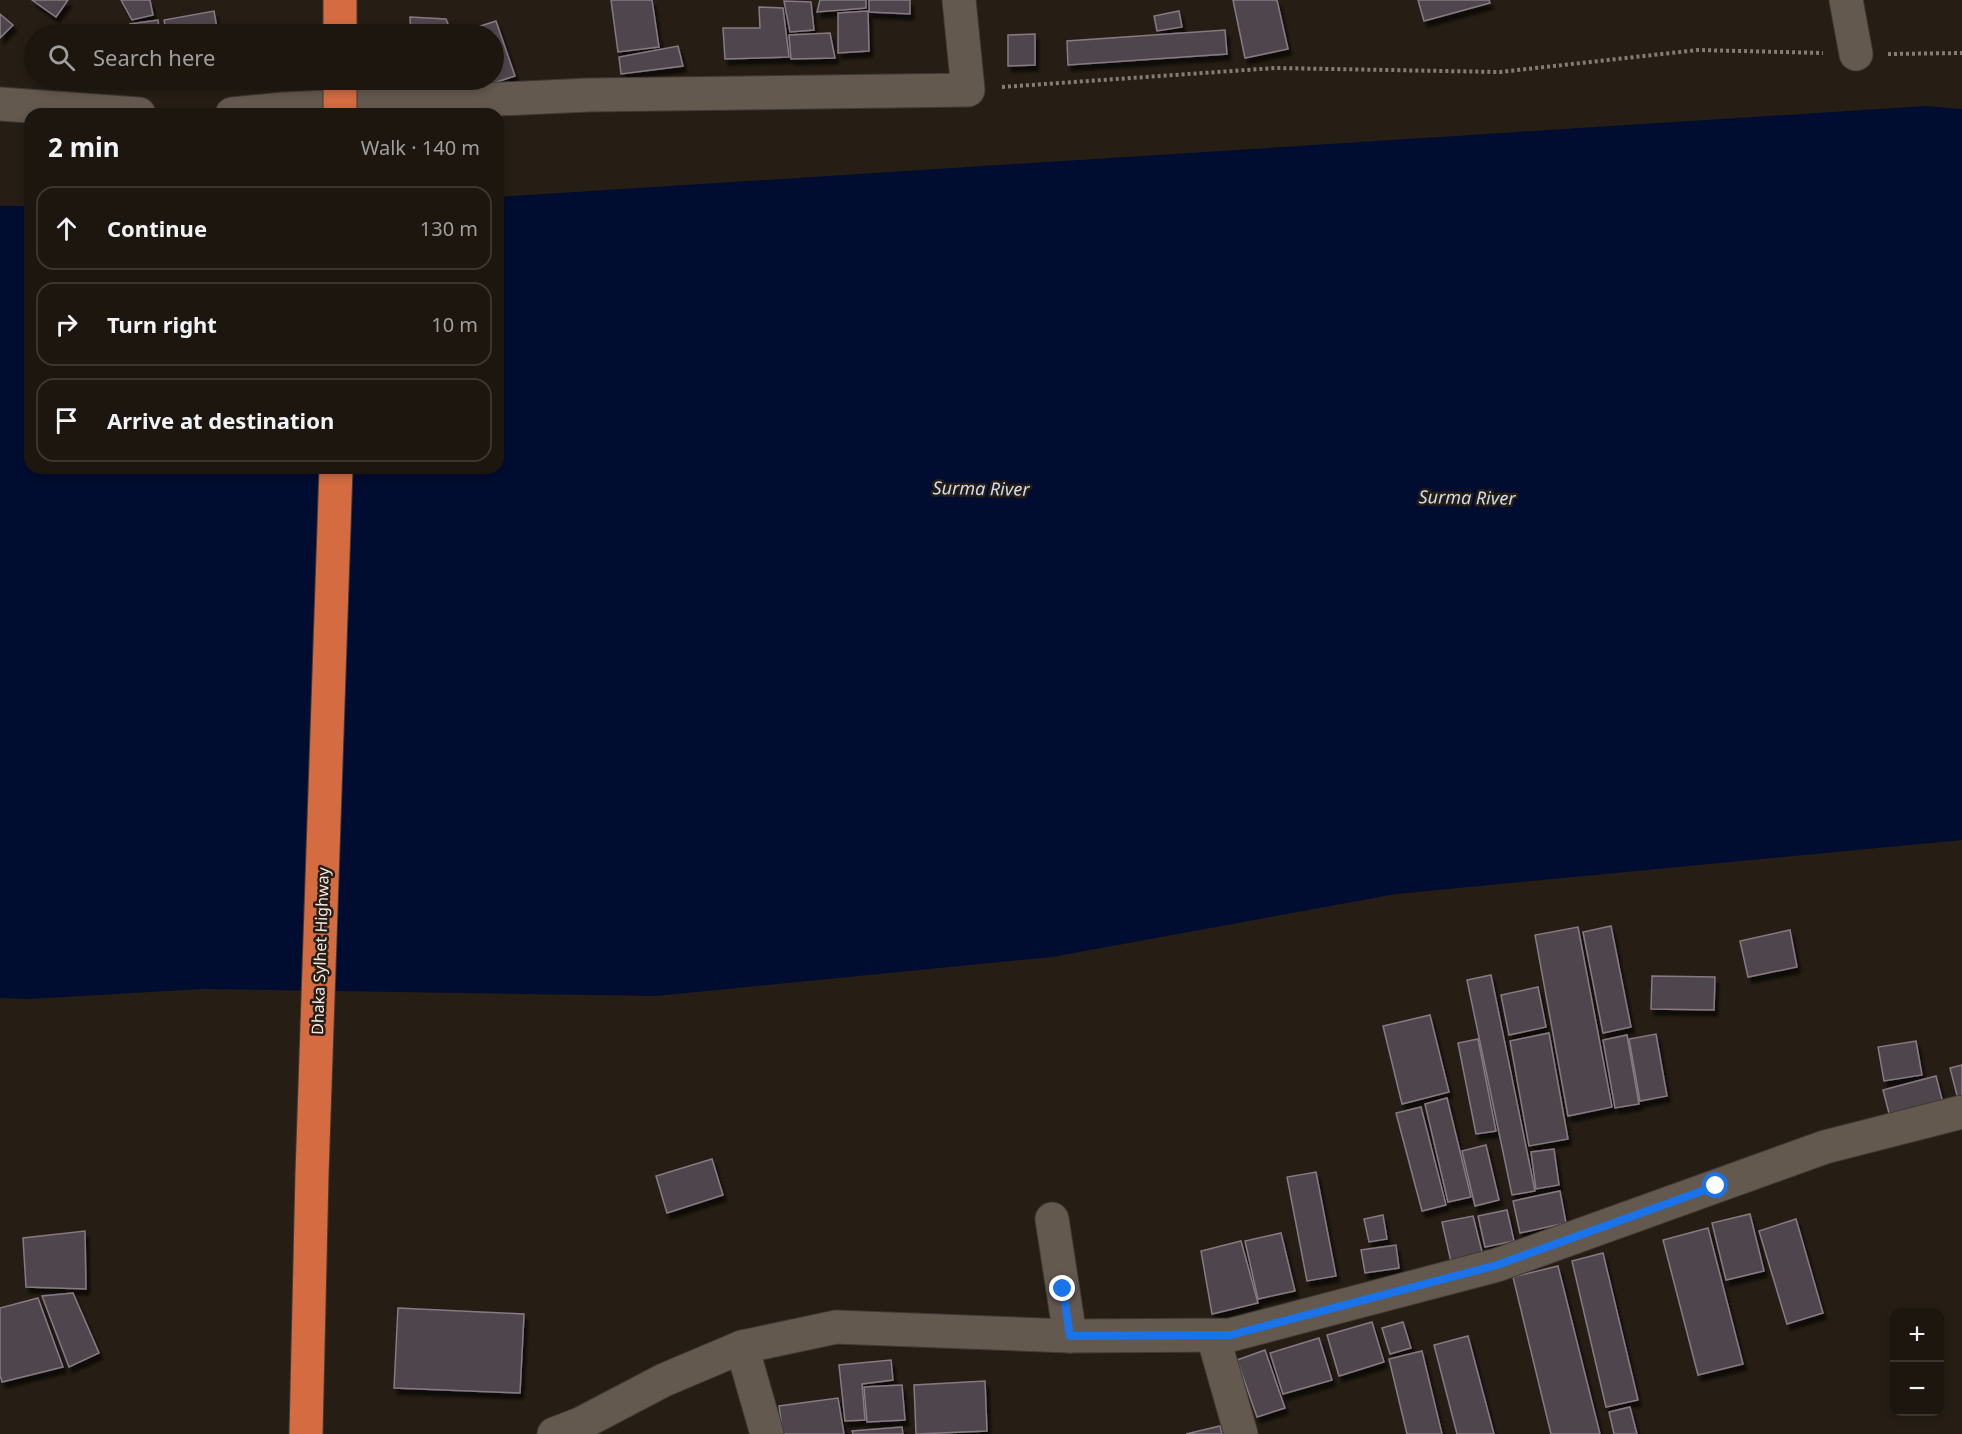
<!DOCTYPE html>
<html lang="en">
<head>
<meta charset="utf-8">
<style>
	:root { --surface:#1c160f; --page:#251f18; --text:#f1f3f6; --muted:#a09f9e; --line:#3a352f }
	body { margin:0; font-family:"Noto Sans",sans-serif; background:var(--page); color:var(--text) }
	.controls { position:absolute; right:18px; bottom:18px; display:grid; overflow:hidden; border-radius:12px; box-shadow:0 3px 9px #0003 }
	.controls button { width:54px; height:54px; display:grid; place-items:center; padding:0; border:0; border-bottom:2px solid var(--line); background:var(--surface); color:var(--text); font:30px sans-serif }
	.stop { position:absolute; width:18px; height:18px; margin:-14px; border:4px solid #1a73e8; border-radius:50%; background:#fff }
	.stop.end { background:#1a73e8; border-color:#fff; box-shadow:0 2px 6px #0008 }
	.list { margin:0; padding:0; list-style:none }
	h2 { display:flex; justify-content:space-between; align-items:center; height:78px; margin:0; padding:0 24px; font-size:26px }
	h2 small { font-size:20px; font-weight:400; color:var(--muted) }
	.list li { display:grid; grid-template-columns:39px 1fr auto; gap:18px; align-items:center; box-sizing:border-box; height:84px; margin:0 12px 12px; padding:0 12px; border:2px solid var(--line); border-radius:18px }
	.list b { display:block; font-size:22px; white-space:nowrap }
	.list em { font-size:20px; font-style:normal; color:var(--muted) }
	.icon { flex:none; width:33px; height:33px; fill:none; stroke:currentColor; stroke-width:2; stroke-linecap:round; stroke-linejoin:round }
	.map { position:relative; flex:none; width:1962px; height:1434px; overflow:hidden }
	.search { position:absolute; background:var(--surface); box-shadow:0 3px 9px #0003; left:24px; top:24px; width:480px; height:66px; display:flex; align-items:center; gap:15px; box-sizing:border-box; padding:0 21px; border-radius:33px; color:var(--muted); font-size:22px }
	.panel { position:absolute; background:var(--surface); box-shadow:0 3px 9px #0003; left:24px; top:108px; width:480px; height:366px; border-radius:18px }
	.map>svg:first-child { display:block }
	.water { fill:#000d30 }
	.building { fill:#4f444d; stroke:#877a84; stroke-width:1.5; filter:url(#shadow) }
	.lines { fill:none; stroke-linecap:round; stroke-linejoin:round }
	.minor-casing { stroke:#403a34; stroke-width:35 }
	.highway-casing { stroke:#403a34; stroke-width:35 }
	.path { stroke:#857d75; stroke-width:4; stroke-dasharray:3 3; stroke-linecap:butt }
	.minor { stroke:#64594f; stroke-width:33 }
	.highway { stroke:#d46b41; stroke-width:33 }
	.highway-bridge-casing { stroke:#403a34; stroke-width:35; stroke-linecap:butt }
	.highway-bridge { stroke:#d46b41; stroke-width:33 }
	.route { stroke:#1a73e8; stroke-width:8 }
	.labels { text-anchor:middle; stroke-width:5; stroke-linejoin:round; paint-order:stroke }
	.street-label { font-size:16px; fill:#f0e9e3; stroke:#261e14 }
	.water-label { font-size:18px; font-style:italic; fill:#cedbef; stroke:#261e14 }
</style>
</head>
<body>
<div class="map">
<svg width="1962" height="1434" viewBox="0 0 1962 1434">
	<defs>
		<filter id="shadow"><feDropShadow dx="3.5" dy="6" stdDeviation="1.5" flood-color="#0009"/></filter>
	</defs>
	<rect width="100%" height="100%" fill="#261e14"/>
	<polygon class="water" points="1926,106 1962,109 1962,840 1396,894 1052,957 656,996 201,989 29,999 0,998 0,206 30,206 30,468 498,468 498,197"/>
	<g class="building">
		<polygon points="32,0 68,0 56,17"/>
		<polygon points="121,0 150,0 153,15 132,20"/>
		<polygon points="611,0 652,0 659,47 618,52"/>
		<polygon points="820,0 866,0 866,8 817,12"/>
		<polygon points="869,0 910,0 910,14 869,12"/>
		<polygon points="1233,0 1277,0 1288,49 1245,58"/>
		<polygon points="1418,0 1489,0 1490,3 1424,21"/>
		<polygon points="784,1 811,2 814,30 790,32"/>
		<polygon points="759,7 783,8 789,57 725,59 723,28 760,28"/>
		<polygon points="214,11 218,34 167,34 164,20"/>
		<polygon points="868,11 869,51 838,53 838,13"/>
		<polygon points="1179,11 1182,27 1157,31 1154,16"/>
		<polygon points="0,14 13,25 0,38"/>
		<polygon points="410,17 446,19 452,34 411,34"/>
		<polygon points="158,20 160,34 132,34 130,24"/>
		<polygon points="496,21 515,76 481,87 479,80 494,80 494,34 463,34 462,32"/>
		<polygon points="124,27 125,34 94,34 94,31"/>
		<polygon points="1225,30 1227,54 1068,65 1067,41"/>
		<polygon points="830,33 835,58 791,59 789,35"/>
		<polygon points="1035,34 1035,65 1008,66 1008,35"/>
		<polygon points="678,46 683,66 621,74 619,57"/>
		<polygon points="1611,926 1631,1027 1603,1033 1583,932"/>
		<polygon points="1578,927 1612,1107 1568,1116 1535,935"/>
		<polygon points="1790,930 1797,967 1748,977 1740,941"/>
		<polygon points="1491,975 1535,1191 1512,1195 1467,980"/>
		<polygon points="1652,976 1715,977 1714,1010 1651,1009"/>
		<polygon points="1538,987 1546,1027 1509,1035 1501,995"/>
		<polygon points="1430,1015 1449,1092 1402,1104 1383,1026"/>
		<polygon points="1549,1033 1568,1139 1529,1146 1510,1041"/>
		<polygon points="1656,1034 1667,1096 1640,1101 1629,1039"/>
		<polygon points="1627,1035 1639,1104 1615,1108 1603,1040"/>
		<polygon points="1478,1039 1496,1131 1476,1134 1458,1043"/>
		<polygon points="1916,1041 1922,1075 1884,1081 1878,1047"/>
		<polygon points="1962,1065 1962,1098 1958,1099 1950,1068"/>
		<polygon points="1936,1076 1944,1107 1891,1121 1883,1090"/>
		<polygon points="1447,1098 1471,1197 1448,1202 1425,1104"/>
		<polygon points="1421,1107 1446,1205 1422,1211 1396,1113"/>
		<polygon points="1486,1145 1499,1200 1475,1206 1462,1151"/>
		<polygon points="1554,1149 1559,1185 1536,1189 1531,1152"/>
		<polygon points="712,1159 723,1195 667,1213 656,1176"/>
		<polygon points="1316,1172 1336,1276 1307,1281 1287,1177"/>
		<polygon points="1560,1191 1566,1223 1520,1233 1513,1201"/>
		<polygon points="1507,1210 1514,1241 1485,1247 1478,1216"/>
		<polygon points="1750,1214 1764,1271 1726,1280 1712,1223"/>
		<polygon points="1383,1215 1387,1239 1369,1242 1364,1219"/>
		<polygon points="1473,1216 1483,1256 1451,1262 1442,1222"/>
		<polygon points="1796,1219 1823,1313 1787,1324 1759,1231"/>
		<polygon points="1708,1228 1743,1364 1698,1375 1663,1240"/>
		<polygon points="85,1231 86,1289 26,1287 23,1238"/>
		<polygon points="1281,1233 1295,1291 1258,1299 1245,1241"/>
		<polygon points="1241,1241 1258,1303 1212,1314 1201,1251"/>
		<polygon points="1396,1245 1399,1268 1365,1273 1361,1250"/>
		<polygon points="1603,1253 1638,1400 1606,1407 1572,1261"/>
		<polygon points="1558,1266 1600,1434 1551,1434 1513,1277"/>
		<polygon points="73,1293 99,1353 69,1367 42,1296"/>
		<polygon points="38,1298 63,1367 2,1382 0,1375 0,1308"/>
		<polygon points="398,1308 524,1314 520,1393 394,1388"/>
		<polygon points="1372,1322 1384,1362 1339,1376 1327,1335"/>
		<polygon points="1403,1322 1411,1348 1390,1354 1382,1328"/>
		<polygon points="1468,1336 1494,1434 1457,1434 1434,1345"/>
		<polygon points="1319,1338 1332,1380 1283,1394 1270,1353"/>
		<polygon points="1265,1350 1285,1408 1257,1417 1237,1360"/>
		<polygon points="1422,1351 1442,1434 1407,1434 1389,1359"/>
		<polygon points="891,1360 893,1380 862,1384 865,1420 845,1421 839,1365"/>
		<polygon points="985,1381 987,1431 916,1434 914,1385"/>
		<polygon points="902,1385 905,1420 867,1422 864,1387"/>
		<polygon points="838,1398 844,1434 783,1434 779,1406"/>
		<polygon points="1630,1407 1637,1434 1614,1434 1609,1412"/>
		<polygon points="1220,1426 1222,1434 1186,1434"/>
		<polygon points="902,1427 903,1434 853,1434 852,1431"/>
	</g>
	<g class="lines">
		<g class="minor-casing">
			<g id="minor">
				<polyline points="1846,0 1856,54"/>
				<polyline points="0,104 139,114"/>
				<polyline points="232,114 283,109 588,95 968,90 959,0"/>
				<polyline points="1052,1219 1070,1336"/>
				<polyline points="1213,1336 1241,1434"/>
				<polyline points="742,1347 767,1434"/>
				<polyline points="554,1434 580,1424 664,1380 742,1347 836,1327 1070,1336 1231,1335 1497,1265 1825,1147 1962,1112"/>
			</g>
		</g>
		<g class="highway-casing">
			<g id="highway">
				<polyline points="340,34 340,0"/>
				<polyline points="306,1434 312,1174 336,468"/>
			</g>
		</g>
		<g class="path">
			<polyline points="1888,54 1962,53"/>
			<polyline points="1002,87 1275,68 1500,72 1698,50 1823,53"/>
		</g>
		<use href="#minor" class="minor"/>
		<use href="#highway" class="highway"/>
		<g class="highway-bridge-casing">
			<polyline id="highway-bridge" points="340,114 340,80"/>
		</g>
		<use href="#highway-bridge" class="highway-bridge"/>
	</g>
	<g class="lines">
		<polyline class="route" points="1063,1289 1070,1336 1231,1335 1497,1265 1716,1186"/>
	</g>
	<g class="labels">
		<g class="street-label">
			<text transform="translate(320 951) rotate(-88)" y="6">Dhaka Sylhet Highway</text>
		</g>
		<g class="water-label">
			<text transform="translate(981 489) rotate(1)" y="6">Surma River</text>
			<text transform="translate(1467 498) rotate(1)" y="6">Surma River</text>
		</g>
	</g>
</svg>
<div class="controls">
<button>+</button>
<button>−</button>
</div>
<div class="stop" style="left:1716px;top:1186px"></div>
<div class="stop end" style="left:1063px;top:1289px"></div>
<div class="search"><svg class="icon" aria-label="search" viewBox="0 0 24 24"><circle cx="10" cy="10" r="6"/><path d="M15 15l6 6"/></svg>Search here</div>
<section class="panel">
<h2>2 min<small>Walk · 140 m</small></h2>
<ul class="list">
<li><svg class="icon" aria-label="ahead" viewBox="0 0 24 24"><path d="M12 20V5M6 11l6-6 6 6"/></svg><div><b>Continue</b></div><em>130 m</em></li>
<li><svg class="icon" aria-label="right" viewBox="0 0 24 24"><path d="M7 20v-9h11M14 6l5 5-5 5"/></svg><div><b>Turn right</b></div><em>10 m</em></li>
<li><svg class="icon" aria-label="arrive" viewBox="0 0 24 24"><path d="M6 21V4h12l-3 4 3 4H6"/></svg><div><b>Arrive at destination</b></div></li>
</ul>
</section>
</div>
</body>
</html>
